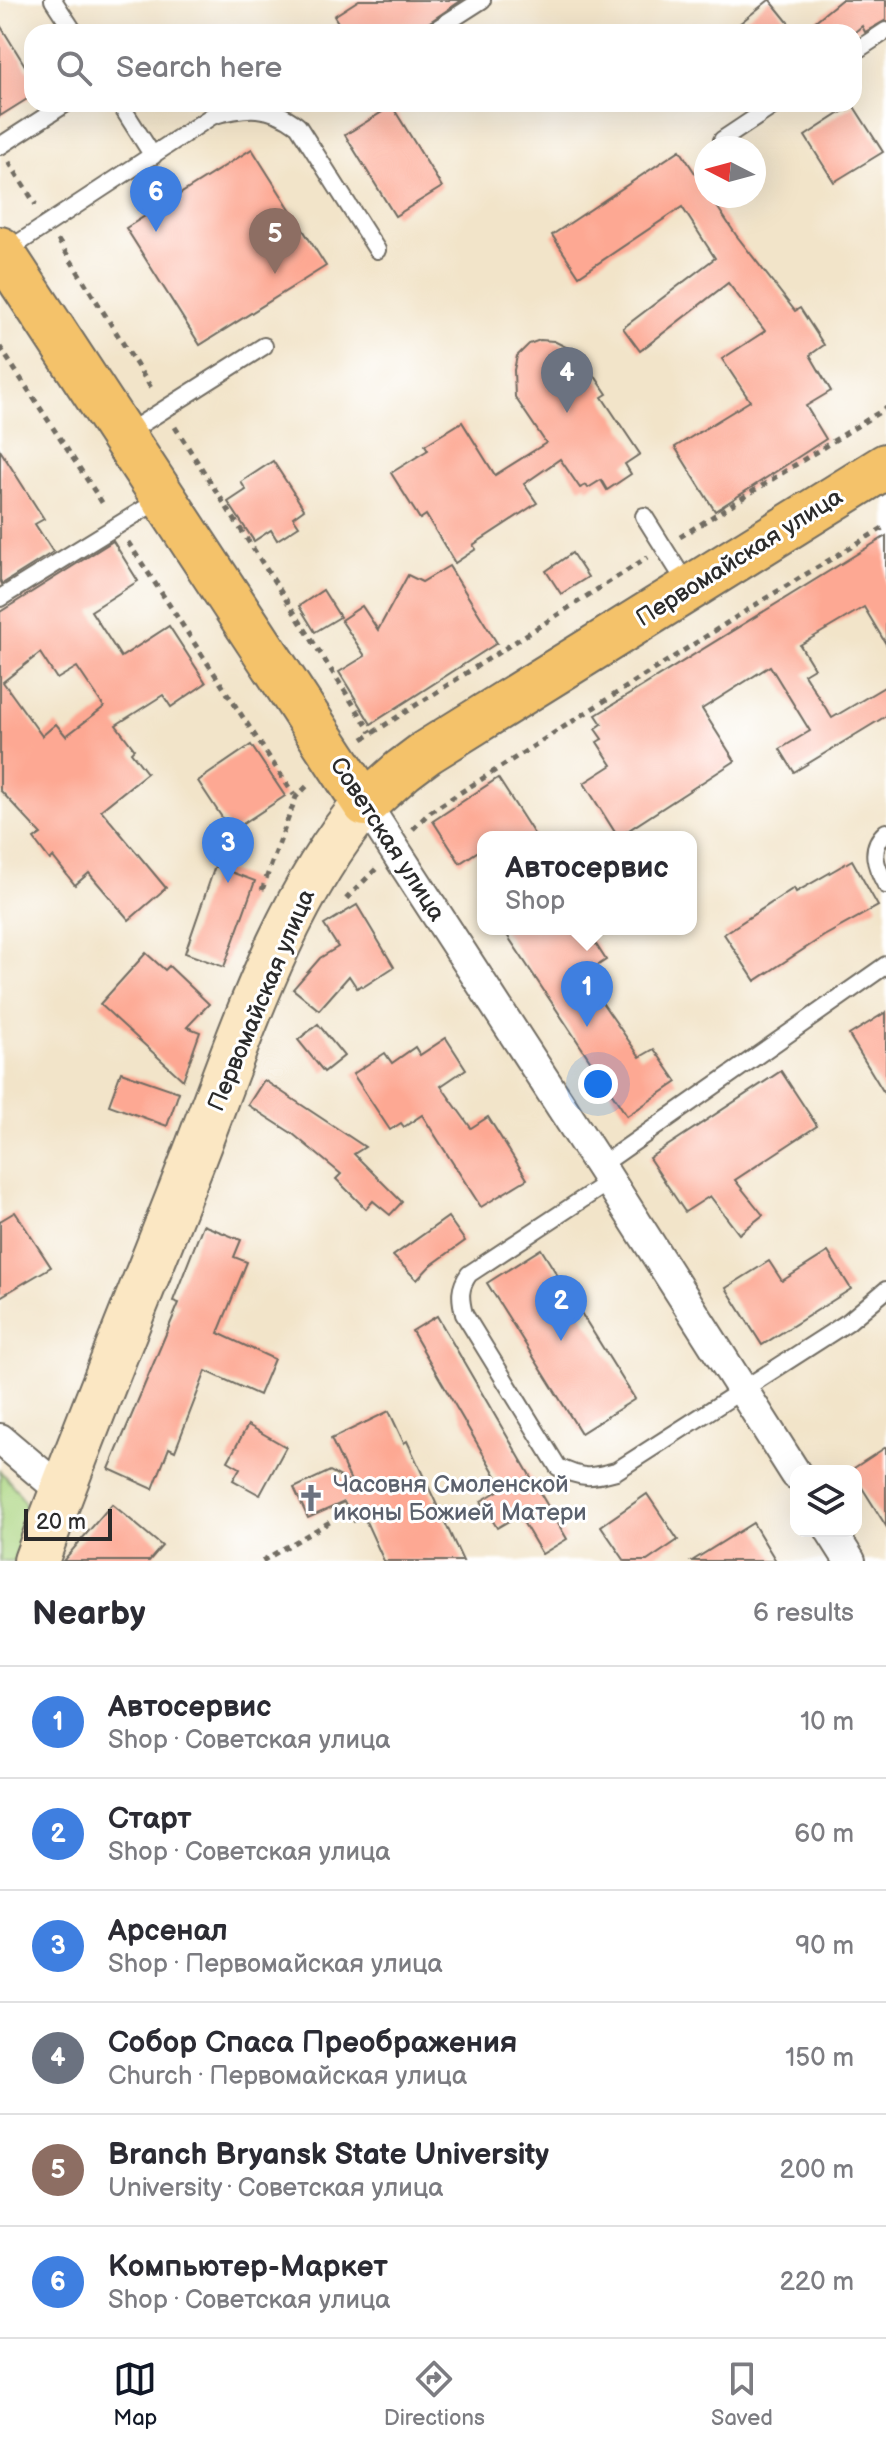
<!DOCTYPE html>
<html lang="en">
<head>
<meta charset="utf-8">
<style>
	:root { --surface:#fff; --page:#f7f7f7; --text:#2b2b33; --muted:#7c7c81; --line:#e1e1e2; --accent:#111827 }
	body { margin:0; font-family:"Balsamiq Sans",sans-serif; background:var(--page); color:var(--text) }
	.controls { position:absolute; right:24px; bottom:24px; display:grid; overflow:hidden; border-radius:16px; box-shadow:0 8px 32px #0002 }
	.controls button { width:72px; height:72px; display:grid; place-items:center; padding:0; border:0; border-bottom:2px solid var(--line); background:var(--surface); color:var(--text); font:40px sans-serif }
	.compass { position:absolute; left:694px; top:136px; width:72px; height:72px; border-radius:50%; background:var(--surface); box-shadow:0 8px 32px #0002; rotate:276deg }
	.scale { position:absolute; left:24px; bottom:20px; width:88px; box-sizing:border-box; padding-left:8px; border:4px solid #2b2b2b; border-top:0; font-size:22px; line-height:28px; white-space:nowrap; color:#2b2b2b; -webkit-text-stroke:6px #fff; paint-order:stroke }
	.you { position:absolute; left:598px; top:1084px; width:28px; height:28px; margin:-20px; border:6px solid #fff; border-radius:50%; background:#1a73e8; box-shadow:0 0 0 12px #1a73e833 }
	.badge { display:grid; place-items:center; width:52px; height:52px; border-radius:50%; background:var(--accent); color:#fff; font-size:26px; font-weight:700 }
	.pin { position:absolute; translate:-50% -66px; filter:drop-shadow(0 2px 4px #0008) }
	.pin::after { content:''; position:absolute; top:42px; width:28px; height:24px; background:inherit; clip-path:polygon(0 0,100% 0,50% 100%) }
	.popup { position:absolute; left:477px; top:831px; width:220px; height:104px; box-sizing:border-box; display:grid; place-content:center; border-radius:16px; background:var(--surface); filter:drop-shadow(0 2px 6px #0005); font-size:26px; white-space:nowrap; color:var(--muted) }
	.popup b { font-size:30px; color:var(--text) }
	.popup::after { content:''; position:absolute; left:50%; top:100%; margin-left:-16px; border:16px solid transparent; border-top-color:var(--surface) }
	.list { margin:0; padding:0; list-style:none }
	h2 { display:flex; justify-content:space-between; align-items:center; height:104px; margin:0; padding:0 32px; font-size:34px }
	h2 small { font-size:26px; font-weight:400; color:var(--muted) }
	.list li { display:grid; grid-template-columns:52px 1fr auto; gap:24px; align-items:center; box-sizing:border-box; height:112px; padding:0 32px; border-top:2px solid var(--line) }
	.list b { display:block; font-size:30px; white-space:nowrap }
	.list p { margin:0; font-size:26px; white-space:nowrap; color:var(--muted) }
	.list em { font-size:26px; font-style:normal; color:var(--muted) }
	.icon { flex:none; width:44px; height:44px; fill:none; stroke:currentColor; stroke-width:2; stroke-linecap:round; stroke-linejoin:round }
	.map { position:relative; flex:none; width:886px; height:1561px; overflow:hidden }
	.search { position:absolute; background:var(--surface); box-shadow:0 8px 32px #0002; left:24px; right:24px; top:24px; height:88px; display:flex; align-items:center; gap:20px; box-sizing:border-box; padding:0 28px; border-radius:24px; color:var(--muted); font-size:30px }
	.sheet { height:776px; background:var(--surface) }
	nav { display:flex; justify-content:space-around; align-items:center; box-sizing:border-box; height:112px; border-top:2px solid var(--line); background:var(--surface); font-size:22px; color:var(--muted) }
	nav a { display:grid; justify-items:center; gap:4px }
	nav .on { color:var(--accent) }
	.map>svg:first-child { display:block }
	.green { fill:#abd581; stroke:#6b8056; stroke-width:2 }
	.building { fill:#fda893; fill-rule:evenodd }
	.lines { fill:none; stroke-linecap:round; stroke-linejoin:round }
	.lane-casing { stroke:#716c62; stroke-width:20 }
	.street-casing { stroke:#716c62; stroke-width:34 }
	.secondary-casing { stroke:#716c62; stroke-width:48 }
	.primary-casing { stroke:#716c62; stroke-width:48 }
	.path { stroke:#716c62; stroke-width:5; stroke-dasharray:6 6; stroke-linecap:butt }
	.lane { stroke:#fff; stroke-width:16 }
	.street { stroke:#fff; stroke-width:30 }
	.secondary { stroke:#fbe7c3; stroke-width:44 }
	.primary { stroke:#f4c26a; stroke-width:44 }
	.labels { text-anchor:middle; stroke-width:6; stroke-linejoin:round; paint-order:stroke }
	.street-label { font-size:24px; fill:#2b2b2b; stroke:#fff }
	.worship-label { font-size:24px; fill:#5b616d; stroke:#fff; text-anchor:start }
</style>
</head>
<body>
<div class="map">
<svg width="886" height="1561" viewBox="0 0 886 1561">
	<rect width="100%" height="100%" fill="#fff"/>
	<filter id="ink" filterUnits="userSpaceOnUse"><feTurbulence type="fractalNoise" baseFrequency=".0125" numOctaves="2"/><feDisplacementMap in="SourceGraphic" scale="16" xChannelSelector="R" yChannelSelector="G"/><feConvolveMatrix kernelMatrix="1 2 1 2 8 2 1 2 1" color-interpolation-filters="sRGB"/></filter>
	<filter id="wash" filterUnits="userSpaceOnUse"><feTurbulence type="fractalNoise" baseFrequency=".006" numOctaves="4" result="noise"/><feDisplacementMap in="SourceGraphic" scale="32" xChannelSelector="R" yChannelSelector="G"/><feGaussianBlur stdDeviation="1.8" result="paint"/><feColorMatrix in="noise" values="0 0 0 0 0 0 0 0 0 0 0 0 0 0 0 0 0 1.4 0 .05"/><feComposite in="paint" operator="in"/></filter>
	<g filter="url(#wash)">
		<rect width="100%" height="100%" fill="#f2e4c9"/>
		<path class="green" d="M0,1471C36,1510 32,1513 14,1561H0Z"/>
		<g id="blocks">
			<g class="building">
				<polygon points="359,0 462,0 415,32 344,32 334,16"/>
				<polygon points="770,0 796,32 729,32 769,0"/>
				<polygon points="841,0 886,0 886,20 865,32 862,26 855,32 802,32"/>
				<polygon points="0,25 32,77 32,96 0,116"/>
				<polygon points="853,105 883,152 834,182 805,136"/>
				<polygon points="392,106 442,187 395,216 345,135"/>
				<polygon points="252,149 326,266 200,345 126,228"/>
				<polygon points="680,150 706,190 706,196 710,196 736,235 795,311 800,308 824,345 810,355 831,391 806,406 826,439 715,511 675,447 750,401 722,359 765,331 728,283 640,351 623,328 715,258 682,207 579,276 552,235"/>
				<polygon points="540,340 554,341 580,354 607,394 602,397 640,454 625,464 631,474 607,490 601,480 588,488 586,485 580,488 560,459 524,484 537,503 473,545 476,549 455,563 426,515 420,519 391,473 428,450 425,445 462,422 495,475 546,443 515,397 514,370 517,356 529,344"/>
				<polygon points="0,450 44,519 35,524 53,552 2,584 0,580"/>
				<polygon points="273,461 304,509 293,517 299,526 277,540 271,530 254,541 228,502 246,490 241,482"/>
				<polygon points="886,536 886,644 864,607 800,645 814,668 804,674 832,718 886,686 886,716 794,772 780,749 810,731 770,666 702,709 735,761 618,837 584,783 612,765 597,742 602,739 595,729 602,724 596,715"/>
				<path d="M113,541L138,581L91,611L121,657L169,626L206,683L171,707L163,695L116,725L134,749L131,752L147,773L101,810L166,888L129,920L89,873L75,885L53,857L50,860L34,839L41,834L0,790V612ZM40,653L57,679L77,667L104,707L66,736L56,724L42,736L3,682Z"/>
				<polygon points="572,553 588,577 561,594 546,571"/>
				<polygon points="449,566 497,643 371,724 339,672 365,656 341,620 362,606 378,630 408,575 422,582"/>
				<polygon points="323,590 340,617 315,632 299,606"/>
				<polygon points="251,745 285,796 226,835 229,828 198,781"/>
				<polygon points="498,778 536,837 483,837 483,848 460,863 433,821"/>
				<polygon points="852,860 878,906 824,936 755,981 724,934 794,888 796,892"/>
				<polygon points="215,866 255,881 224,967 185,953"/>
				<polygon points="357,905 394,967 363,987 361,985 357,988 349,976 319,1010 293,989 320,958 338,947 324,925"/>
				<polygon points="503,929 586,929 606,960 583,975 640,1057 654,1049 677,1082 627,1116"/>
				<polygon points="146,953 165,970 169,966 209,1004 187,1027 200,1032 183,1080 100,1004"/>
				<polygon points="886,1012 886,1096 849,1035"/>
				<polygon points="318,1024 344,1056 324,1072 298,1040"/>
				<polygon points="446,1038 466,1069 441,1086 471,1128 488,1117 527,1179 481,1207 422,1115 404,1127 401,1123 390,1130 353,1074 385,1053 392,1063 415,1047 420,1055"/>
				<polygon points="781,1071 817,1126 735,1180 763,1215 739,1234 710,1196 685,1212 649,1158"/>
				<polygon points="121,1072 179,1092 167,1126 109,1105"/>
				<polygon points="264,1080 365,1147 354,1154 402,1202 390,1215 373,1201 366,1209 336,1179 341,1174 293,1134 248,1105"/>
				<polygon points="15,1212 51,1267 0,1297 0,1221"/>
				<polygon points="448,1217 465,1241 430,1266 417,1280 393,1256"/>
				<polygon points="203,1225 241,1240 234,1257 247,1262 218,1333 274,1359 259,1395 206,1371 175,1451 169,1448 153,1489 109,1469 179,1303 173,1301"/>
				<polygon points="541,1249 635,1399 581,1433 487,1283"/>
				<polygon points="828,1252 851,1289 762,1345 726,1288 769,1261 782,1281"/>
				<polygon points="437,1316 567,1539 542,1554 519,1515 497,1528 481,1501 503,1488 412,1331"/>
				<polygon points="389,1411 404,1443 407,1441 463,1561 384,1561 364,1517 354,1522 344,1502 308,1518 294,1488 330,1471 352,1483 331,1439"/>
				<polygon points="248,1425 286,1447 260,1495 233,1480 240,1468 228,1461"/>
				<polygon points="886,1447 886,1526 856,1478 856,1471 851,1470"/>
				<polygon points="647,1494 678,1540 647,1561 625,1561 601,1526"/>
				<polygon points="112,1504 162,1546 149,1561 63,1561"/>
				<polygon points="753,1523 776,1561 692,1561"/>
			</g>
		</g>
	</g>
	<g filter="url(#ink)">
		<use href="#blocks" fill-opacity="0" stroke="#716c62" stroke-width="2"/>
		<g class="lines">
			<g class="lane-casing">
				<g id="lane">
					<polyline points="53,0 74,32"/>
					<polyline points="432,32 482,0"/>
					<polyline points="854,52 886,31"/>
					<polyline points="120,104 153,156"/>
					<polyline points="722,140 776,104"/>
					<polyline points="0,146 65,104"/>
					<path d="M5,252L212,116C245,106 270,104 298,126L377,250"/>
					<polyline points="124,435 264,346"/>
					<polyline points="644,516 688,586"/>
					<polyline points="0,598 162,498"/>
					<path d="M886,832C868,848 876,867 886,885"/>
					<polyline points="600,1166 886,965"/>
					<path d="M610,1181L469,1274C459,1288 460,1298 464,1314L558,1467C582,1479 591,1478 616,1471L848,1322L886,1290"/>
				</g>
			</g>
			<g class="street-casing">
				<g id="street">
					<polyline points="365,804 600,1166 796,1474"/>
					<polyline points="0,1439 63,1492"/>
					<polyline points="831,1531 850,1561"/>
				</g>
			</g>
			<g class="secondary-casing">
				<path id="secondary" d="M36,1561C84,1429 139,1298 190,1167C237,1047 281,903 365,804"/>
			</g>
			<g class="primary-casing">
				<polyline id="primary" points="0,249 365,804 403,770 427,752 886,466"/>
			</g>
			<g class="path">
				<polyline points="9,162 36,205"/>
				<polyline points="58,240 153,391"/>
				<polyline points="0,347 105,507"/>
				<polyline points="175,427 371,732"/>
				<polyline points="680,537 886,408"/>
				<polyline points="128,542 294,795"/>
				<polyline points="363,739 648,557"/>
				<polyline points="413,829 430,812 763,600 886,526"/>
				<polyline points="262,890 296,797 309,784"/>
				<polyline points="346,899 376,869"/>
				<polyline points="262,1561 335,1519"/>
			</g>
			<use href="#lane" class="lane"/>
			<use href="#street" class="street"/>
			<use href="#secondary" class="secondary"/>
			<use href="#primary" class="primary"/>
		</g>
	</g>
	<defs>
		<g id="church-bare" transform="scale(2.16)"><path d="M-1.2-6h2.4v3.5h3.3v2.4h-3.3V6h-2.4V-.1h-3.3v-2.4h3.3Z" fill="#6b7280" stroke="#fff" stroke-width="2.5" paint-order="stroke"/></g>
	</defs>
	<g fill-rule="evenodd">
		<use href="#church-bare" x="311" y="1498"/>
	</g>
	<g class="labels">
		<g class="street-label">
			<text transform="translate(739 557) rotate(-32)" y="8">Первомайская улица</text>
			<text transform="translate(388 839) rotate(57)" y="8">Советская улица</text>
			<text transform="translate(261 1000) rotate(-67)" y="8">Первомайская улица</text>
		</g>
		<g class="worship-label">
			<text x="333" y="1492">Часовня Смоленской<tspan x="333" dy="28">иконы Божией Матери</tspan></text>
		</g>
	</g>
</svg>
<div class="controls">
<button><svg class="icon" aria-label="layers" viewBox="0 0 24 24"><path d="M12 4l9 5-9 5-9-5zM3 14l9 5 9-5"/></svg></button>
</div>
<svg class="compass" viewBox="-18 -18 36 36"><path d="M0-13l5 13h-10z" fill="#e53935"/><path d="M0 13l5-13h-10z" fill="#7c7c81"/></svg>
<div class="scale">20 m</div>
<div class="you"></div>
<div class="pin badge" style="left:587px;top:1027px;background:#3f7fe0">1</div>
<div class="popup"><b>Автосервис</b>Shop</div>
<div class="pin badge" style="left:561px;top:1341px;background:#3f7fe0">2</div>
<div class="pin badge" style="left:228px;top:883px;background:#3f7fe0">3</div>
<div class="pin badge" style="left:567px;top:413px;background:#6b7280">4</div>
<div class="pin badge" style="left:275px;top:274px;background:#8d6e63">5</div>
<div class="pin badge" style="left:156px;top:232px;background:#3f7fe0">6</div>
<div class="search"><svg class="icon" aria-label="search" viewBox="0 0 24 24"><circle cx="10" cy="10" r="6"/><path d="M15 15l6 6"/></svg>Search here</div>
</div>
<section class="sheet">
<h2>Nearby<small>6 results</small></h2>
<ul class="list">
<li><span class="badge" style="background:#3f7fe0">1</span><div><b>Автосервис</b><p>Shop · Советская улица</p></div><em>10 m</em></li>
<li><span class="badge" style="background:#3f7fe0">2</span><div><b>Старт</b><p>Shop · Советская улица</p></div><em>60 m</em></li>
<li><span class="badge" style="background:#3f7fe0">3</span><div><b>Арсенал</b><p>Shop · Первомайская улица</p></div><em>90 m</em></li>
<li><span class="badge" style="background:#6b7280">4</span><div><b>Собор Спаса Преображения</b><p>Church · Первомайская улица</p></div><em>150 m</em></li>
<li><span class="badge" style="background:#8d6e63">5</span><div><b>Branch Bryansk State University</b><p>University · Советская улица</p></div><em>200 m</em></li>
<li><span class="badge" style="background:#3f7fe0">6</span><div><b>Компьютер-Маркет</b><p>Shop · Советская улица</p></div><em>220 m</em></li>
</ul>
</section>
<nav>
<a class="on"><svg class="icon" aria-label="map" viewBox="0 0 24 24"><path d="M3 6l6-2 6 2 6-2v14l-6 2-6-2-6 2zM9 4v14M15 6v14"/></svg>Map</a>
<a><svg class="icon" aria-label="directions" viewBox="0 0 24 24"><path d="M12 3l9 9-9 9-9-9zM9 14v-3h6M13 9l2 2-2 2"/></svg>Directions</a>
<a><svg class="icon" aria-label="saved" viewBox="0 0 24 24"><path d="M7 4h10v16l-5-4-5 4z"/></svg>Saved</a>
</nav>
</body>
</html>
